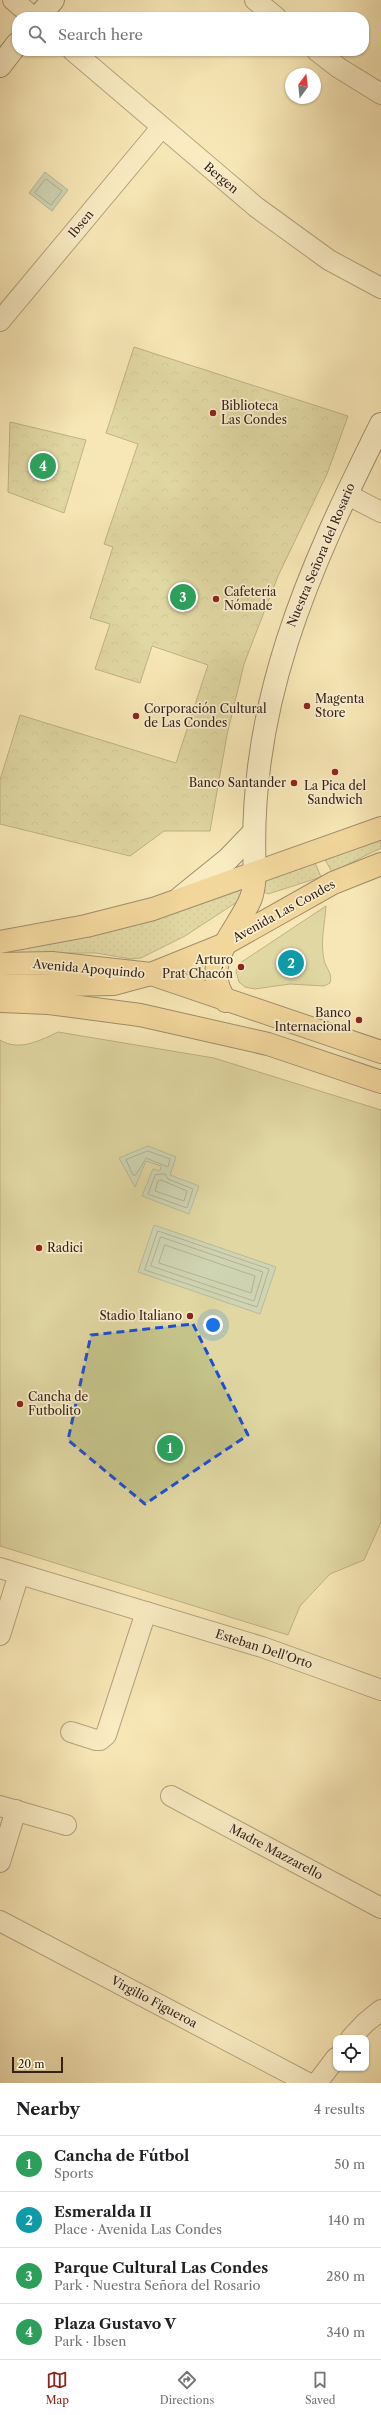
<!DOCTYPE html>
<html lang="en">
<head>
<meta charset="utf-8">
<style>
	:root { --surface:#fff; --page:#f6f6f6; --text:#202124; --muted:#757577; --line:#e0e0e0; --accent:#8f2418 }
	body { margin:0; font-family:"Libre Caslon Text",serif; background:var(--page); color:var(--text) }
	.controls { position:absolute; right:12px; bottom:12px; display:grid; overflow:hidden; border-radius:8px; box-shadow:0 1px 3px #0004 }
	.controls button { width:36px; height:36px; display:grid; place-items:center; padding:0; border:0; border-bottom:1px solid var(--line); background:var(--surface); color:var(--text); font:20px sans-serif }
	.compass { position:absolute; left:285px; top:68px; width:36px; height:36px; border-radius:50%; background:var(--surface); box-shadow:0 1px 3px #0004; rotate:15deg }
	.scale { position:absolute; left:12px; bottom:10px; width:51px; box-sizing:border-box; padding-left:4px; border:2px solid #362114; border-top:0; font-size:11px; line-height:14px; white-space:nowrap; color:#362114; -webkit-text-stroke:3px #faefd0; paint-order:stroke }
	.you { position:absolute; left:213px; top:1325px; width:14px; height:14px; margin:-10px; border:3px solid #fff; border-radius:50%; background:#1a73e8; box-shadow:0 0 0 6px #1a73e833 }
	.badge { display:grid; place-items:center; width:26px; height:26px; border-radius:50%; background:var(--accent); color:#fff; font-size:13px; font-weight:700 }
	.pin { position:absolute; translate:-50% -50%; border:2px solid #fff; box-shadow:0 1px 4px #0006 }
	.list { margin:0; padding:0; list-style:none }
	h2 { display:flex; justify-content:space-between; align-items:center; height:52px; margin:0; padding:0 16px; font-size:17px }
	h2 small { font-size:13px; font-weight:400; color:var(--muted) }
	.list li { display:grid; grid-template-columns:26px 1fr auto; gap:12px; align-items:center; box-sizing:border-box; height:56px; padding:0 16px; border-top:1px solid var(--line) }
	.list b { display:block; font-size:15px; white-space:nowrap }
	.list p { margin:0; font-size:13px; white-space:nowrap; color:var(--muted) }
	.list em { font-size:13px; font-style:normal; color:var(--muted) }
	.icon { flex:none; width:22px; height:22px; fill:none; stroke:currentColor; stroke-width:2; stroke-linecap:round; stroke-linejoin:round }
	.map { position:relative; flex:none; width:381px; height:2083px; overflow:hidden }
	.search { position:absolute; background:var(--surface); box-shadow:0 1px 3px #0004; left:12px; right:12px; top:12px; height:44px; display:flex; align-items:center; gap:10px; box-sizing:border-box; padding:0 14px; border-radius:16px; color:var(--muted); font-size:15px }
	.sheet { height:276px; background:var(--surface) }
	nav { display:flex; justify-content:space-around; align-items:center; box-sizing:border-box; height:56px; border-top:1px solid var(--line); background:var(--surface); font-size:11px; color:var(--muted) }
	nav a { display:grid; justify-items:center; gap:2px }
	nav .on { color:var(--accent) }
	.map>svg:first-child { display:block }
	.grass { fill:url(#grass-dots); stroke:#7d724e }
	.park { fill:url(#park-crowns); stroke:#7d724e }
	.garden { fill:#c4c389; stroke:#7d724e }
	.water { fill:#9dbfb2; stroke:#748073 }
	.lines { fill:none; stroke-linecap:round; stroke-linejoin:round }
	.shore { stroke:#6a7063; stroke-width:1 }
	.street-casing { stroke:#66523d; stroke-width:22 }
	.secondary-casing { stroke:#362114; stroke-width:24 }
	.primary-casing { stroke:#362114; stroke-width:24 }
	.street { stroke:#faefd0; stroke-width:20 }
	.secondary { stroke:#faefd0; stroke-width:22 }
	.primary { stroke:#ecc47c; stroke-width:22 }
	.marked { fill:none; stroke:#1d4ed8; stroke-width:3; stroke-dasharray:8 5; stroke-linejoin:round }
	.poi-dot { fill:#8f2418; stroke:#faefd0; stroke-width:1.5 }
	.labels { text-anchor:middle; stroke-width:3.5; stroke-linejoin:round; paint-order:stroke }
	.street-label { font-size:12px; fill:#362114; stroke:#faefd0 }
	.poi-label { font-size:12px; fill:#362114; stroke:#faefd0; text-anchor:start }
</style>
</head>
<body>
<div class="map">
<svg width="381" height="2083" viewBox="0 0 381 2083">
	<defs>
		<pattern id="grass-dots" width="8" height="8" patternUnits="userSpaceOnUse"><rect width="8" height="8" fill="#c4c389"/><path d="M2 2h.1M6 6h.1" fill="none" stroke="#a9a775" stroke-width="1.8" stroke-linecap="round"/></pattern>
		<pattern id="park-crowns" width="20" height="18" patternUnits="userSpaceOnUse"><rect width="20" height="18" fill="#c4c389"/><path d="M2 6a3 3 0 1 1 6 0M12 15a3 3 0 1 1 6 0" fill="none" stroke="#a9a775"/></pattern>
	</defs>
	<rect width="100%" height="100%" fill="#f8e7b7"/>
	<filter id="stains"><feTurbulence type="fractalNoise" baseFrequency=".005" numOctaves="4"/><feColorMatrix values="0 0 0 0 .2 0 0 0 0 .09 0 0 0 0 .02 0 0 0 .5 -.17"/></filter>
	<radialGradient id="worn" r=".72"><stop offset=".6" stop-color="#630" stop-opacity="0"/><stop offset="1" stop-color="#630" stop-opacity=".3"/></radialGradient>
	<g class="grass">
		<polygon points="381,835 381,848 332,872 323,856"/>
		<polygon points="314,860 321,877 268,894 264,892 264,884 269,877"/>
		<polygon points="240,888 245,893 243,898 185,936 141,958 131,959 96,953 0,953 0,948"/>
	</g>
	<g class="park">
		<polygon points="134,347 348,416 327,474 278,576 244,664 227,735 210,831 164,831 130,856 0,824 0,780 20,715 176,763 208,665 152,646 140,683 95,669 110,624 90,618 113,547 104,544 138,444 106,433"/>
		<polygon points="10,422 86,440 64,513 8,492"/>
	</g>
	<g class="garden">
		<path d="M326,906C325,924 320,941 324,960C326,969 333,973 330,983L324,986L290,984L255,989L245,987L239,982L236,971L240,963Z"/>
		<path d="M58,1032L214,1058L381,1110V1522L364,1560L330,1574L300,1606L288,1635L0,1546V1040C19,1052 41,1040 58,1032Z"/>
	</g>
	<g class="water">
		<polygon points="45,172 68,190 52,211 29,193"/>
		<polygon points="148,1146 176,1157 170,1175 199,1186 189,1214 142,1196 153,1169 160,1171 161,1166 146,1161 135,1187 119,1158"/>
		<polygon points="154,1225 276,1267 260,1314 138,1272"/>
	</g>
	<g class="lines">
		<g class="shore">
			<polygon points="46,179 62,191 51,205 35,193"/>
			<polygon points="148,1151 170,1159 168,1167 146,1158 136,1175 133,1175 126,1160"/>
			<polygon points="163,1174 165,1174 168,1179 193,1189 187,1208 148,1194 155,1175"/>
			<polygon points="161,1180 187,1191 184,1201 155,1191 158,1181"/>
			<polygon points="158,1231 269,1269 257,1307 145,1270"/>
			<polygon points="161,1237 263,1272 254,1301 151,1266"/>
			<polygon points="165,1245 255,1276 251,1293 159,1263"/>
		</g>
		<g class="street-casing">
			<g id="street">
				<polyline points="13,0 33,17"/>
				<polyline points="255,0 276,17"/>
				<polyline points="73,51 256,207 329,260 381,288"/>
				<polyline points="317,51 339,68 381,94"/>
				<polyline points="0,321 161,128"/>
				<polyline points="346,494 381,512"/>
				<polyline points="0,1568 262,1647 381,1690"/>
				<polyline points="0,1635 19,1574"/>
				<polyline points="71,1732 96,1740 100,1740 106,1735 146,1612"/>
				<polyline points="171,1796 381,1908"/>
				<polyline points="0,1806 66,1825"/>
				<polyline points="0,1862 16,1810"/>
				<polyline points="0,1921 308,2083"/>
				<polyline points="351,2038 365,2023 381,2010"/>
				<polyline points="317,2083 336,2058"/>
			</g>
		</g>
		<g class="secondary-casing">
			<g id="secondary">
				<polyline points="38,17 53,0"/>
				<polyline points="0,66 17,44"/>
				<path d="M255,874C246,707 308,570 381,424"/>
				<polyline points="181,897 228,859 253,833"/>
			</g>
		</g>
		<g class="primary-casing">
			<g id="primary">
				<polyline points="0,942 86,926 153,909 381,828"/>
				<polyline points="0,964 52,963 151,974 381,1052"/>
				<polyline points="0,986 114,984 151,974 223,945 333,883 381,864"/>
				<polyline points="0,1001 49,1003 140,1015 268,1044 381,1082"/>
				<path d="M226,1001C198,964 238,931 251,898C254,890 254,882 255,874"/>
			</g>
		</g>
		<use href="#street" class="street"/>
		<use href="#secondary" class="secondary"/>
		<use href="#primary" class="primary"/>
	</g>
	<path d="M0 0H381V2083H0ZM193,1324L248,1435L145,1504L68,1440L91,1335Z" fill="#f8e7b7" fill-opacity=".55" fill-rule="evenodd"/>
	<path class="marked" d="M193,1324L248,1435L145,1504L68,1440L91,1335Z"/>
	<g class="poi-dot">
		<circle cx="213" cy="413" r="4"/>
		<circle cx="216" cy="599" r="4"/>
		<circle cx="307" cy="706" r="4"/>
		<circle cx="136" cy="716" r="4"/>
		<circle cx="335" cy="772" r="4"/>
		<circle cx="294" cy="783" r="4"/>
		<circle cx="241" cy="967" r="4"/>
		<circle cx="359" cy="1020" r="4"/>
		<circle cx="39" cy="1248" r="4"/>
		<circle cx="190" cy="1316" r="4"/>
		<circle cx="20" cy="1404" r="4"/>
	</g>
	<g class="labels">
		<g class="street-label">
			<text transform="translate(221 178) rotate(40)" y="4">Bergen</text>
			<text transform="translate(81 224) rotate(-50)" y="4">Ibsen</text>
			<text transform="translate(321 555) rotate(-67)" y="4">Nuestra Señora del Rosario</text>
			<text transform="translate(284 911) rotate(-29)" y="4">Avenida Las Condes</text>
			<text transform="translate(89 969) rotate(5)" y="4">Avenida Apoquindo</text>
			<text transform="translate(264 1649) rotate(18)" y="4">Esteban Dell'Orto</text>
			<text transform="translate(276 1852) rotate(28)" y="4">Madre Mazzarello</text>
			<text transform="translate(154 2002) rotate(28)" y="4">Virgilio Figueroa</text>
		</g>
		<g class="poi-label">
			<text x="221" y="410">Biblioteca<tspan x="221" dy="14">Las Condes</tspan></text>
			<text x="224" y="596">Cafetería<tspan x="224" dy="14">Nómade</tspan></text>
			<text x="315" y="703">Magenta<tspan x="315" dy="14">Store</tspan></text>
			<text x="144" y="713">Corporación Cultural<tspan x="144" dy="14">de Las Condes</tspan></text>
			<text x="286" y="787" text-anchor="end">Banco Santander</text>
			<text x="335" y="790" text-anchor="middle">La Pica del<tspan x="335" dy="14">Sandwich</tspan></text>
			<text x="233" y="964" text-anchor="end">Arturo<tspan x="233" dy="14">Prat Chacón</tspan></text>
			<text x="351" y="1017" text-anchor="end">Banco<tspan x="351" dy="14">Internacional</tspan></text>
			<text x="47" y="1252">Radici</text>
			<text x="182" y="1320" text-anchor="end">Stadio Italiano</text>
			<text x="28" y="1401">Cancha de<tspan x="28" dy="14">Futbolito</tspan></text>
		</g>
	</g>
	<rect width="100%" height="100%" filter="url(#stains)"/>
	<rect width="100%" height="100%" fill="url(#worn)"/>
</svg>
<div class="controls">
<button><svg class="icon" aria-label="locate" viewBox="0 0 24 24"><circle cx="12" cy="12" r="6"/><path d="M12 2v4M12 18v4M2 12h4M18 12h4"/></svg></button>
</div>
<svg class="compass" viewBox="-18 -18 36 36"><path d="M0-13l5 13h-10z" fill="#e53935"/><path d="M0 13l5-13h-10z" fill="#757577"/></svg>
<div class="scale">20 m</div>
<div class="you"></div>
<div class="pin badge" style="left:170px;top:1448px;background:#2e9e5b">1</div>
<div class="pin badge" style="left:291px;top:963px;background:#0f9aa8">2</div>
<div class="pin badge" style="left:183px;top:597px;background:#2e9e5b">3</div>
<div class="pin badge" style="left:43px;top:466px;background:#2e9e5b">4</div>
<div class="search"><svg class="icon" aria-label="search" viewBox="0 0 24 24"><circle cx="10" cy="10" r="6"/><path d="M15 15l6 6"/></svg>Search here</div>
</div>
<section class="sheet">
<h2>Nearby<small>4 results</small></h2>
<ul class="list">
<li><span class="badge" style="background:#2e9e5b">1</span><div><b>Cancha de Fútbol</b><p>Sports</p></div><em>50 m</em></li>
<li><span class="badge" style="background:#0f9aa8">2</span><div><b>Esmeralda II</b><p>Place · Avenida Las Condes</p></div><em>140 m</em></li>
<li><span class="badge" style="background:#2e9e5b">3</span><div><b>Parque Cultural Las Condes</b><p>Park · Nuestra Señora del Rosario</p></div><em>280 m</em></li>
<li><span class="badge" style="background:#2e9e5b">4</span><div><b>Plaza Gustavo V</b><p>Park · Ibsen</p></div><em>340 m</em></li>
</ul>
</section>
<nav>
<a class="on"><svg class="icon" aria-label="map" viewBox="0 0 24 24"><path d="M3 6l6-2 6 2 6-2v14l-6 2-6-2-6 2zM9 4v14M15 6v14"/></svg>Map</a>
<a><svg class="icon" aria-label="directions" viewBox="0 0 24 24"><path d="M12 3l9 9-9 9-9-9zM9 14v-3h6M13 9l2 2-2 2"/></svg>Directions</a>
<a><svg class="icon" aria-label="saved" viewBox="0 0 24 24"><path d="M7 4h10v16l-5-4-5 4z"/></svg>Saved</a>
</nav>
</body>
</html>
